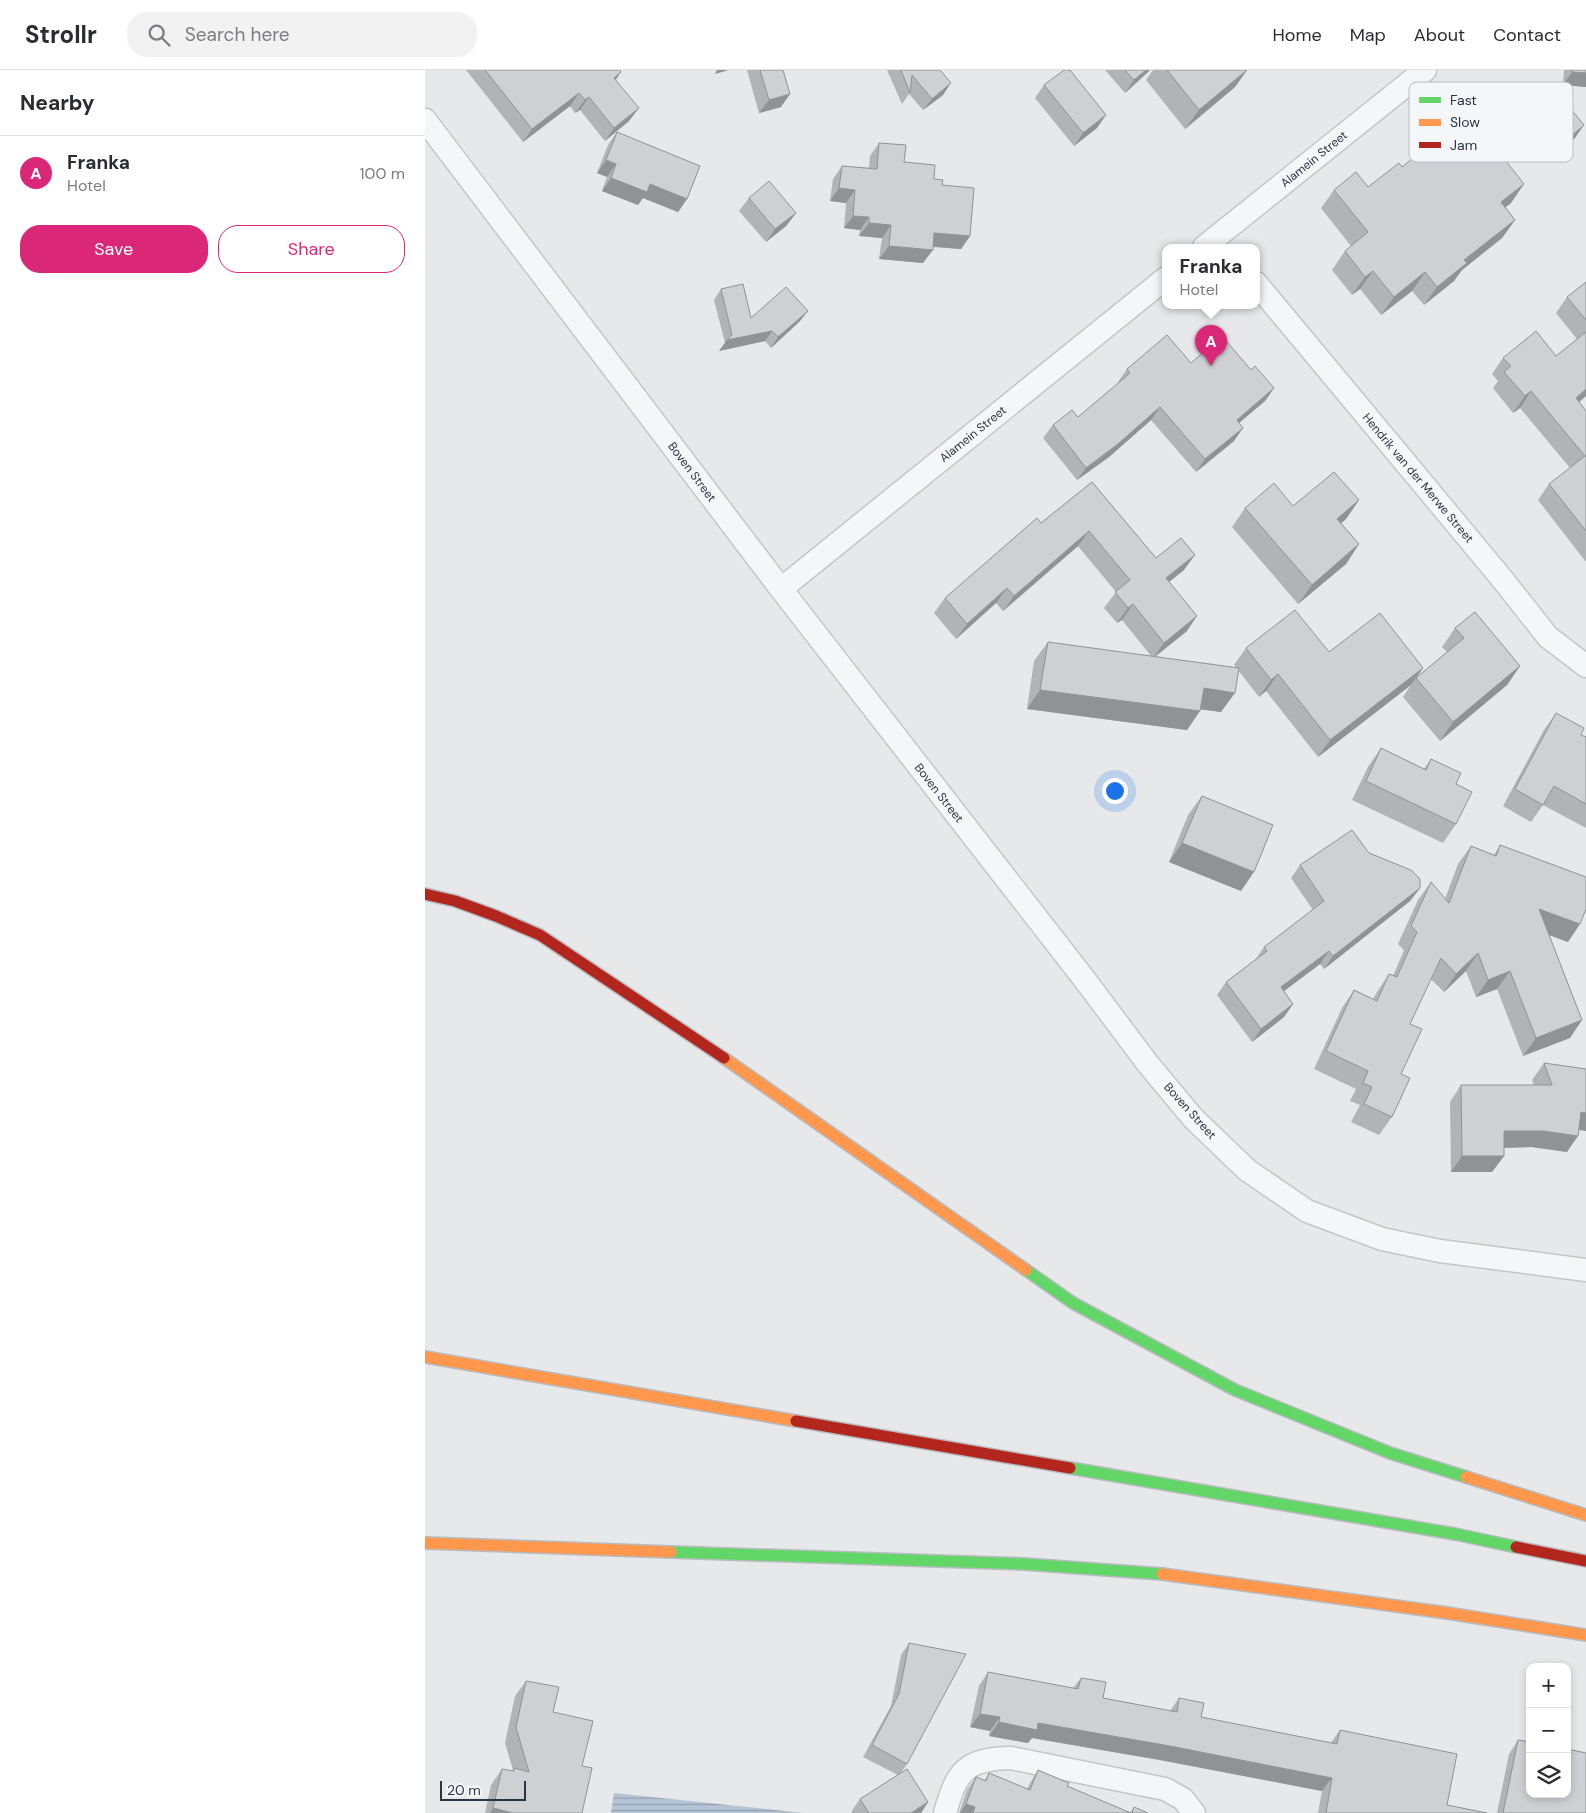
<!DOCTYPE html>
<html lang="en">
<head>
<meta charset="utf-8">
<style>
	:root { --surface:#fff; --page:#f2f2f3; --text:#2b2b33; --muted:#7c7c81; --line:#e1e1e2; --accent:#db2777 }
	body { margin:0; font-family:"DM Sans",sans-serif; background:var(--page); color:var(--text) }
	.controls { position:absolute; right:15px; bottom:15px; display:grid; overflow:hidden; border-radius:10px; box-shadow:0 2px 8px #0003 }
	.controls button { width:45px; height:45px; display:grid; place-items:center; padding:0; border:0; border-bottom:1px solid var(--line); background:var(--surface); color:var(--text); font:25px sans-serif }
	.scale { position:absolute; left:15px; bottom:12px; width:86px; box-sizing:border-box; padding-left:5px; border:2px solid #2b3445; border-top:0; font-size:14px; line-height:18px; white-space:nowrap; color:#2b3445; -webkit-text-stroke:4px #f4f6f9; paint-order:stroke }
	.you { position:absolute; left:689px; top:720px; width:18px; height:18px; margin:-12px; border:4px solid #fff; border-radius:50%; background:#1a73e8; box-shadow:0 0 0 8px #1a73e833 }
	.badge { display:grid; place-items:center; width:32px; height:32px; border-radius:50%; background:var(--accent); color:#fff; font-size:16px; font-weight:700 }
	.pin { position:absolute; translate:-50% -41px; filter:drop-shadow(0 1px 2px #0008) }
	.pin::after { content:''; position:absolute; top:26px; width:18px; height:15px; background:inherit; clip-path:polygon(0 0,100% 0,50% 100%) }
	.popup { position:absolute; left:737px; top:174px; width:98px; height:65px; box-sizing:border-box; display:grid; place-content:center; border-radius:10px; background:var(--surface); filter:drop-shadow(0 1px 4px #0005); font-size:16px; white-space:nowrap; color:var(--muted) }
	.popup b { font-size:19px; color:var(--text) }
	.popup::after { content:''; position:absolute; left:50%; top:100%; margin-left:-10px; border:10px solid transparent; border-top-color:var(--surface) }
	.list { margin:0; padding:0; list-style:none }
	h2 { display:flex; justify-content:space-between; align-items:center; height:65px; margin:0; padding:0 20px; font-size:21px }
	h2 small { font-size:16px; font-weight:400; color:var(--muted) }
	.list li { display:grid; grid-template-columns:32px 1fr auto; gap:15px; align-items:center; box-sizing:border-box; height:75px; padding:0 20px; border-top:1px solid var(--line) }
	.list b { display:block; font-size:19px; white-space:nowrap }
	.list p { margin:0; font-size:16px; white-space:nowrap; color:var(--muted) }
	.list em { font-size:16px; font-style:normal; color:var(--muted) }
	.actions { display:flex; gap:10px; padding:15px 20px }
	.actions a { flex:1; padding:11px 0; border:1px solid var(--accent); border-radius:20px; text-align:center; font-size:18px; color:var(--accent) }
	.actions .main { background:var(--accent); color:#fff }
	.icon { flex:none; width:28px; height:28px; fill:none; stroke:currentColor; stroke-width:2; stroke-linecap:round; stroke-linejoin:round }
	.map { position:relative; flex:none; width:1161px; height:1743px; overflow:hidden }
	header { display:flex; align-items:center; gap:30px; box-sizing:border-box; height:70px; padding:0 25px; background:var(--surface); border-bottom:1px solid var(--line) }
	header strong { font-size:24px }
	nav { display:flex; gap:28px; margin-inline-start:auto; font-size:18px }
	.search { width:350px; height:45px; background:var(--page); display:flex; align-items:center; gap:12px; box-sizing:border-box; padding:0 18px; border-radius:20px; color:var(--muted); font-size:19px }
	main { display:flex }
	aside { flex:1; background:var(--surface) }
	.map>svg:first-child { display:block }
	.water { fill:url(#water-rules) }
	.lines { fill:none; stroke-linecap:round; stroke-linejoin:round }
	.street-casing { stroke:#c4c6c8; stroke-width:25 }
	.fast-casing { stroke:#b8bbbf; stroke-width:14 }
	.slow-casing { stroke:#b8bbbf; stroke-width:14 }
	.jam-casing { stroke:#b8bbbf; stroke-width:14 }
	.street { stroke:#f5f6f7; stroke-width:22 }
	.fast { stroke:#63d668; stroke-width:11 }
	.slow { stroke:#ff974d; stroke-width:11 }
	.jam { stroke:#b3261e; stroke-width:11 }
	.wall { fill:#b1b3b5 }
	.shaded-wall { fill:#909294 }
	.building { fill:#ced0d3; stroke:#909294 }
	.labels { text-anchor:middle; stroke-width:4; stroke-linejoin:round; paint-order:stroke }
	.street-label { font-size:12px; fill:#2b3445; stroke:#f4f6f9 }
	.key { fill:#f4f6f9; stroke:#b8bcc3; stroke-width:1 }
	.key-label { font-size:14px; fill:#2b3445 }
</style>
</head>
<body>
<header>
<strong>Strollr</strong>
<div class="search"><svg class="icon" aria-label="search" viewBox="0 0 24 24"><circle cx="10" cy="10" r="6"/><path d="M15 15l6 6"/></svg>Search here</div>
<nav><a>Home</a><a>Map</a><a>About</a><a>Contact</a></nav>
</header>
<main>
<aside>
<h2>Nearby<small></small></h2>
<ul class="list">
<li><span class="badge">A</span><div><b>Franka</b><p>Hotel</p></div><em>100 m</em></li>
</ul>
<div class="actions"><a class="main">Save</a><a>Share</a></div>
</aside>
<div class="map">
<svg width="1161" height="1743" viewBox="0 0 1161 1743">
	<defs>
		<pattern id="water-rules" width="6" height="5" patternUnits="userSpaceOnUse" patternTransform="scale(1.25)"><rect width="6" height="5" fill="#b4c4d5"/><path d="M0 2.5h6" fill="none" stroke="#93a0af"/></pattern>
	</defs>
	<rect width="100%" height="100%" fill="#e6e8ea"/>
	<polygon class="water" points="189,1723 379,1743 186,1743"/>
	<g class="lines">
		<g class="street-casing">
			<g id="street">
				<polyline points="0,50 356,519 660,910 723,994 768,1048 822,1100 882,1141 957,1169 1015,1181 1161,1200"/>
				<polyline points="779,177 1000,0"/>
				<polyline points="831,213 1078,510 1123,567 1161,596"/>
				<polyline points="356,519 741,208"/>
				<path d="M520,1743C532,1701 540,1689 586,1688L740,1719L758,1729L769,1743"/>
			</g>
		</g>
		<g class="fast-casing">
			<g id="fast">
				<polyline points="601,1200 648,1233 810,1320 965,1383 1041,1407"/>
				<polyline points="645,1398 1030,1464 1091,1477"/>
				<polyline points="246,1482 599,1494 737,1504"/>
			</g>
		</g>
		<g class="slow-casing">
			<g id="slow">
				<polyline points="299,988 601,1200"/>
				<polyline points="0,1287 371,1351"/>
				<polyline points="1041,1407 1161,1445"/>
				<polyline points="0,1473 246,1482"/>
				<polyline points="737,1504 1022,1543 1161,1565"/>
			</g>
		</g>
		<g class="jam-casing">
			<g id="jam">
				<polyline points="0,824 30,831 71,846 115,865 299,988"/>
				<polyline points="371,1351 645,1398"/>
				<polyline points="1091,1477 1161,1491"/>
			</g>
		</g>
		<use href="#street" class="street"/>
		<use href="#fast" class="fast"/>
		<use href="#slow" class="slow"/>
		<use href="#jam" class="jam"/>
	</g>
	<g class="wall">
		<polygon points="41,0 195,0 191,10 204,51 180,71 155,40 150,43 145,36 98,72"/>
		<polygon points="322,0 358,0 356,37 334,43"/>
		<polygon points="462,0 515,0 518,25 498,40 484,24 477,34"/>
		<polygon points="680,0 725,0 722,3 700,23"/>
		<polygon points="728,0 822,0 810,17 760,59 721,10"/>
		<polygon points="1139,0 1161,0 1161,17 1138,15"/>
		<polygon points="619,15 672,58 649,76 610,28"/>
		<polygon points="1102,41 1150,68 1124,90 1093,54"/>
		<polygon points="192,62 262,129 253,142 218,128 213,135 177,121 182,107 172,103 183,75"/>
		<polygon points="454,73 479,92 509,109 517,115 545,166 536,179 508,177 498,193 454,189 457,168 434,166 435,160 419,158 421,133 405,131 408,109 417,96 444,98 445,86"/>
		<polygon points="977,97 1086,133 1080,137 1090,150 1077,168 1037,200 1029,211 999,235 987,221 956,245 935,219 927,225 907,200 920,181 926,176 896,138 909,120 943,117"/>
		<polygon points="324,128 371,143 361,156 341,172 314,141"/>
		<polygon points="1161,212 1161,326 1154,332 1161,341 1161,492 1113,430 1124,414 1145,398 1095,338 1088,343 1068,318 1073,311 1067,304 1078,288 1131,286 1152,269 1131,243 1142,227"/>
		<polygon points="296,219 326,248 375,251 346,278 340,271 294,281 300,273 289,230"/>
		<polygon points="766,293 826,300 849,318 840,331 814,353 809,371 771,402 726,350 684,387 652,410 618,368 628,355 653,347 694,313 693,312 702,299"/>
		<polygon points="667,412 731,488 759,500 744,512 762,561 730,587 812,598 809,595 821,578 904,582 998,598 991,608 1022,582 1017,577 1030,558 1095,596 1082,615 1015,671 978,627 986,615 893,687 841,621 834,627 813,600 796,642 776,639 762,660 602,639 609,591 623,572 727,587 697,550 692,553 679,538 691,522 653,476 578,541 571,533 531,569 509,543 520,528 616,453"/>
		<polygon points="934,430 921,449 916,453 934,474 921,494 873,534 807,457 820,438 868,436"/>
		<polygon points="1131,643 1156,665 1161,667 1161,758 1118,735 1106,752 1078,736 1119,660"/>
		<polygon points="956,678 999,699 1006,689 1031,714 1031,754 1018,773 927,730 943,697"/>
		<polygon points="777,726 816,821 744,792 763,745"/>
		<polygon points="1075,775 1143,872 1124,865 1145,968 1098,986 1072,919 1051,927 1041,901 1019,922 1006,909 985,954 976,1004 967,1047 954,1065 926,1052 935,1035 925,1031 931,1019 889,999 917,938 929,920 948,929 952,922 964,904 968,906 979,880 973,874 993,830 1006,812 1020,829 1033,794 1046,776 1069,785"/>
		<polygon points="944,783 995,818 985,831 899,899 895,894 859,921 868,934 859,947 827,972 792,925 801,912 831,889 839,877 888,840 866,808 875,795"/>
		<polygon points="1119,993 1161,999 1161,1061 1154,1060 1142,1082 1107,1077 1079,1078 1079,1086 1067,1102 1026,1102 1025,1032 1036,1015 1109,1015 1107,1010"/>
		<polygon points="484,1573 482,1694 475,1704 503,1732 496,1743 427,1743 426,1742 435,1729 473,1705 438,1687 466,1636 476,1585"/>
		<polygon points="563,1602 648,1618 656,1608 678,1628 745,1641 754,1628 776,1647 906,1673 915,1660 1022,1735 1062,1743 893,1743 897,1721 735,1690 607,1668 603,1673 564,1666 565,1661 545,1657 554,1616"/>
		<polygon points="101,1611 128,1642 157,1696 157,1743 60,1743 66,1715 77,1699 87,1701 88,1700 80,1673 90,1626"/>
		<polygon points="1093,1670 1161,1743 1072,1743 1084,1684"/>
		<polygon points="613,1700 642,1716 705,1743 709,1737 723,1743 534,1743 542,1720 551,1707 559,1711 564,1703 602,1719 605,1713"/>
	</g>
	<g class="shaded-wall">
		<polygon points="292,0 304,0 290,4"/>
		<polygon points="721,0 725,0 722,3 700,23 709,10"/>
		<polygon points="822,0 810,17 760,59 774,40"/>
		<polygon points="196,2 187,15 189,8"/>
		<polygon points="1147,2 1161,3 1161,17 1138,15"/>
		<polygon points="526,13 518,25 498,40 507,29"/>
		<polygon points="154,23 145,36 98,72 107,59"/>
		<polygon points="365,24 356,37 334,43 344,30"/>
		<polygon points="164,27 155,40 150,43 160,30"/>
		<polygon points="214,38 204,51 180,71 189,58"/>
		<polygon points="681,45 672,58 649,76 658,63"/>
		<polygon points="1159,55 1150,68 1124,90 1133,77"/>
		<polygon points="181,90 191,94 182,107 172,103"/>
		<polygon points="186,108 225,114 262,129 253,142 218,128 213,135 177,121"/>
		<polygon points="1099,114 1086,133 1063,151 1076,132"/>
		<polygon points="414,118 430,120 421,133 405,131"/>
		<polygon points="371,143 361,156 341,172 350,159"/>
		<polygon points="428,146 444,147 435,160 419,158"/>
		<polygon points="1090,150 1077,168 1037,200 1029,211 999,235 1012,217 1039,190"/>
		<polygon points="444,153 466,155 457,168 434,166"/>
		<polygon points="509,163 545,166 536,179 500,176"/>
		<polygon points="464,176 508,180 498,193 454,189"/>
		<polygon points="948,201 935,219 927,225 940,207"/>
		<polygon points="1000,202 987,221 956,245 969,227"/>
		<polygon points="383,241 375,251 346,278 353,267"/>
		<polygon points="347,261 340,271 294,281 302,270"/>
		<polygon points="849,318 840,331 802,363 812,350"/>
		<polygon points="1161,319 1161,326 1140,344 1151,328"/>
		<polygon points="1106,321 1095,338 1088,343 1100,326"/>
		<polygon points="735,337 726,350 684,387 652,410 661,398"/>
		<polygon points="818,358 809,371 771,402 780,389"/>
		<polygon points="934,430 921,449 899,468 912,449"/>
		<polygon points="664,461 653,476 578,541 589,526"/>
		<polygon points="934,474 921,494 873,534 887,515"/>
		<polygon points="770,485 759,500 730,523 741,508"/>
		<polygon points="582,518 571,533 531,569 542,554"/>
		<polygon points="708,534 697,550 692,553 703,538"/>
		<polygon points="772,546 762,561 728,588 739,573"/>
		<polygon points="1095,596 1082,615 1015,671 1028,652"/>
		<polygon points="998,598 986,615 893,687 905,670"/>
		<polygon points="853,604 841,621 834,627 846,610"/>
		<polygon points="779,618 810,623 796,642 765,638"/>
		<polygon points="615,620 775,641 762,660 602,639"/>
		<polygon points="757,773 829,802 816,821 744,792"/>
		<polygon points="995,818 985,831 899,899 908,886"/>
		<polygon points="1114,839 1155,854 1143,872 1102,857"/>
		<polygon points="904,881 895,894 847,930 856,917"/>
		<polygon points="1053,883 1041,901 1019,922 1031,904"/>
		<polygon points="1085,901 1072,919 1051,927 1063,910"/>
		<polygon points="868,934 859,947 827,972 836,959"/>
		<polygon points="1157,950 1145,968 1098,986 1111,968"/>
		<polygon points="1156,1042 1161,1043 1161,1061 1145,1058"/>
		<polygon points="1079,1061 1118,1061 1153,1066 1142,1082 1107,1077 1067,1078"/>
		<polygon points="1037,1086 1079,1086 1067,1102 1026,1102"/>
		<polygon points="555,1644 575,1647 565,1661 545,1657"/>
		<polygon points="574,1652 613,1653 745,1676 907,1708 897,1721 735,1690 607,1668 603,1673 564,1666"/>
		<polygon points="503,1732 496,1743 486,1743"/>
		<polygon points="541,1734 550,1737 547,1743 535,1743"/>
		<polygon points="68,1738 88,1743 65,1743"/>
	</g>
	<g class="building">
		<polygon points="60,0 195,0 196,2 189,8 214,38 189,58 164,27 160,30 154,23 107,59"/>
		<polygon points="335,0 358,0 365,24 344,30"/>
		<polygon points="476,0 515,0 526,13 507,29 487,5 485,23"/>
		<polygon points="639,0 645,0 681,45 658,63 619,15"/>
		<polygon points="700,0 721,0 709,10"/>
		<polygon points="742,0 822,0 774,40"/>
		<polygon points="1147,0 1161,0 1161,3 1147,2"/>
		<polygon points="1129,19 1159,55 1133,77 1102,41"/>
		<polygon points="1044,44 1099,114 1076,132 1090,150 1039,190 1042,193 1012,217 1000,202 969,227 948,201 940,207 920,181 943,162 909,120 931,102 943,117 974,93 977,97"/>
		<polygon points="192,62 275,96 262,129 225,114 222,122 186,108 191,94 181,90"/>
		<polygon points="454,73 481,75 479,92 510,95 509,109 518,110 517,115 549,118 545,166 509,163 508,180 464,176 466,155 444,153 444,147 428,146 430,120 414,118 417,96 452,99"/>
		<polygon points="344,111 371,143 350,159 324,128"/>
		<polygon points="1161,212 1161,250 1142,227"/>
		<polygon points="318,214 326,248 361,217 383,241 353,267 347,261 302,270 307,265 296,219"/>
		<polygon points="1111,261 1131,286 1161,262 1161,319 1151,328 1161,341 1161,461 1124,414 1160,386 1106,321 1100,326 1079,302 1086,296 1078,288"/>
		<polygon points="742,265 766,293 797,266 826,300 830,296 849,318 812,350 818,358 780,389 735,337 693,374 661,398 628,355 647,340 653,347 705,303 702,299"/>
		<polygon points="909,402 934,430 912,449 934,474 887,515 820,438 849,413 868,436"/>
		<polygon points="667,412 731,488 756,468 770,485 741,508 772,546 739,573 708,534 703,538 690,522 705,510 664,461 589,526 582,518 542,554 520,528 612,448 616,453"/>
		<polygon points="870,540 904,582 955,543 998,598 905,670 853,604 846,610 821,578"/>
		<polygon points="1050,542 1095,596 1028,652 991,608 1039,568 1030,558"/>
		<polygon points="623,572 814,598 810,623 779,618 775,641 615,620"/>
		<polygon points="1131,643 1159,658 1156,665 1161,667 1161,734 1129,716 1118,735 1090,719"/>
		<polygon points="956,678 1001,700 1006,689 1036,703 1031,714 1047,722 1031,754 941,711"/>
		<polygon points="777,726 848,755 829,802 757,773"/>
		<polygon points="927,760 944,783 986,800 995,809 995,818 908,886 904,881 856,917 868,934 836,959 801,912 842,881 839,877 899,831 875,795"/>
		<polygon points="1075,775 1161,807 1161,839 1155,854 1114,839 1157,950 1111,968 1085,901 1063,910 1053,883 1031,904 1016,888 985,954 997,959 976,1004 985,1008 967,1047 939,1034 947,1017 938,1013 943,1001 901,981 929,920 952,931 964,904 972,907 992,862 986,856 1006,812 1024,833 1046,776 1071,786"/>
		<polygon points="1119,993 1161,999 1161,1043 1156,1042 1153,1066 1118,1061 1079,1061 1079,1086 1037,1086 1036,1015 1127,1015"/>
		<polygon points="484,1573 541,1584 482,1694 447,1675 474,1624"/>
		<polygon points="563,1602 653,1619 656,1608 681,1612 678,1628 752,1642 754,1628 779,1633 776,1647 912,1674 915,1660 1032,1684 1022,1735 1062,1743 901,1743 907,1708 745,1676 613,1653 612,1660 574,1652 575,1647 555,1644"/>
		<polygon points="101,1611 134,1617 128,1642 168,1651 157,1696 167,1698 157,1743 88,1743 68,1738 77,1699 89,1701 89,1698 104,1702 91,1657"/>
		<polygon points="1093,1670 1105,1672 1105,1724 1142,1724 1142,1679 1161,1683 1161,1743 1078,1743"/>
		<polygon points="482,1699 503,1732 486,1743 444,1743 435,1729"/>
		<polygon points="613,1700 644,1713 642,1716 706,1743 548,1743 550,1737 541,1734 551,1707 561,1711 564,1703 605,1720"/>
		<polygon points="709,1737 723,1743 707,1743"/>
	</g>
	<g class="labels">
		<g class="street-label">
			<text transform="translate(889 89) rotate(-39)" y="4">Alamein Street</text>
			<text transform="translate(548 364) rotate(-39)" y="4">Alamein Street</text>
			<text transform="translate(267 402) rotate(53)" y="4">Boven Street</text>
			<text transform="translate(993 408) rotate(50)" y="4">Hendrik van der Merwe Street</text>
			<text transform="translate(514 723) rotate(52)" y="4">Boven Street</text>
			<text transform="translate(765 1041) rotate(48)" y="4">Boven Street</text>
		</g>
	</g>
	<rect x="984" y="12" width="164" height="80" rx="8" class="key"/>
	<rect x="994" y="27" width="22" height="6" fill="#63d668"/>
	<rect x="994" y="49" width="22" height="7" fill="#ff974d"/>
	<rect x="994" y="72" width="22" height="6" fill="#b3261e"/>
	<g class="key-label">
		<text x="1025" y="35">Fast</text>
		<text x="1025" y="57">Slow</text>
		<text x="1025" y="80">Jam</text>
	</g>
</svg>
<div class="controls">
<button>+</button>
<button>−</button>
<button><svg class="icon" aria-label="layers" viewBox="0 0 24 24"><path d="M12 4l9 5-9 5-9-5zM3 14l9 5 9-5"/></svg></button>
</div>
<div class="scale">20 m</div>
<div class="you"></div>
<div class="pin badge" style="left:786px;top:296px">A</div>
<div class="popup"><b>Franka</b>Hotel</div>
</div>
</main>
</body>
</html>
